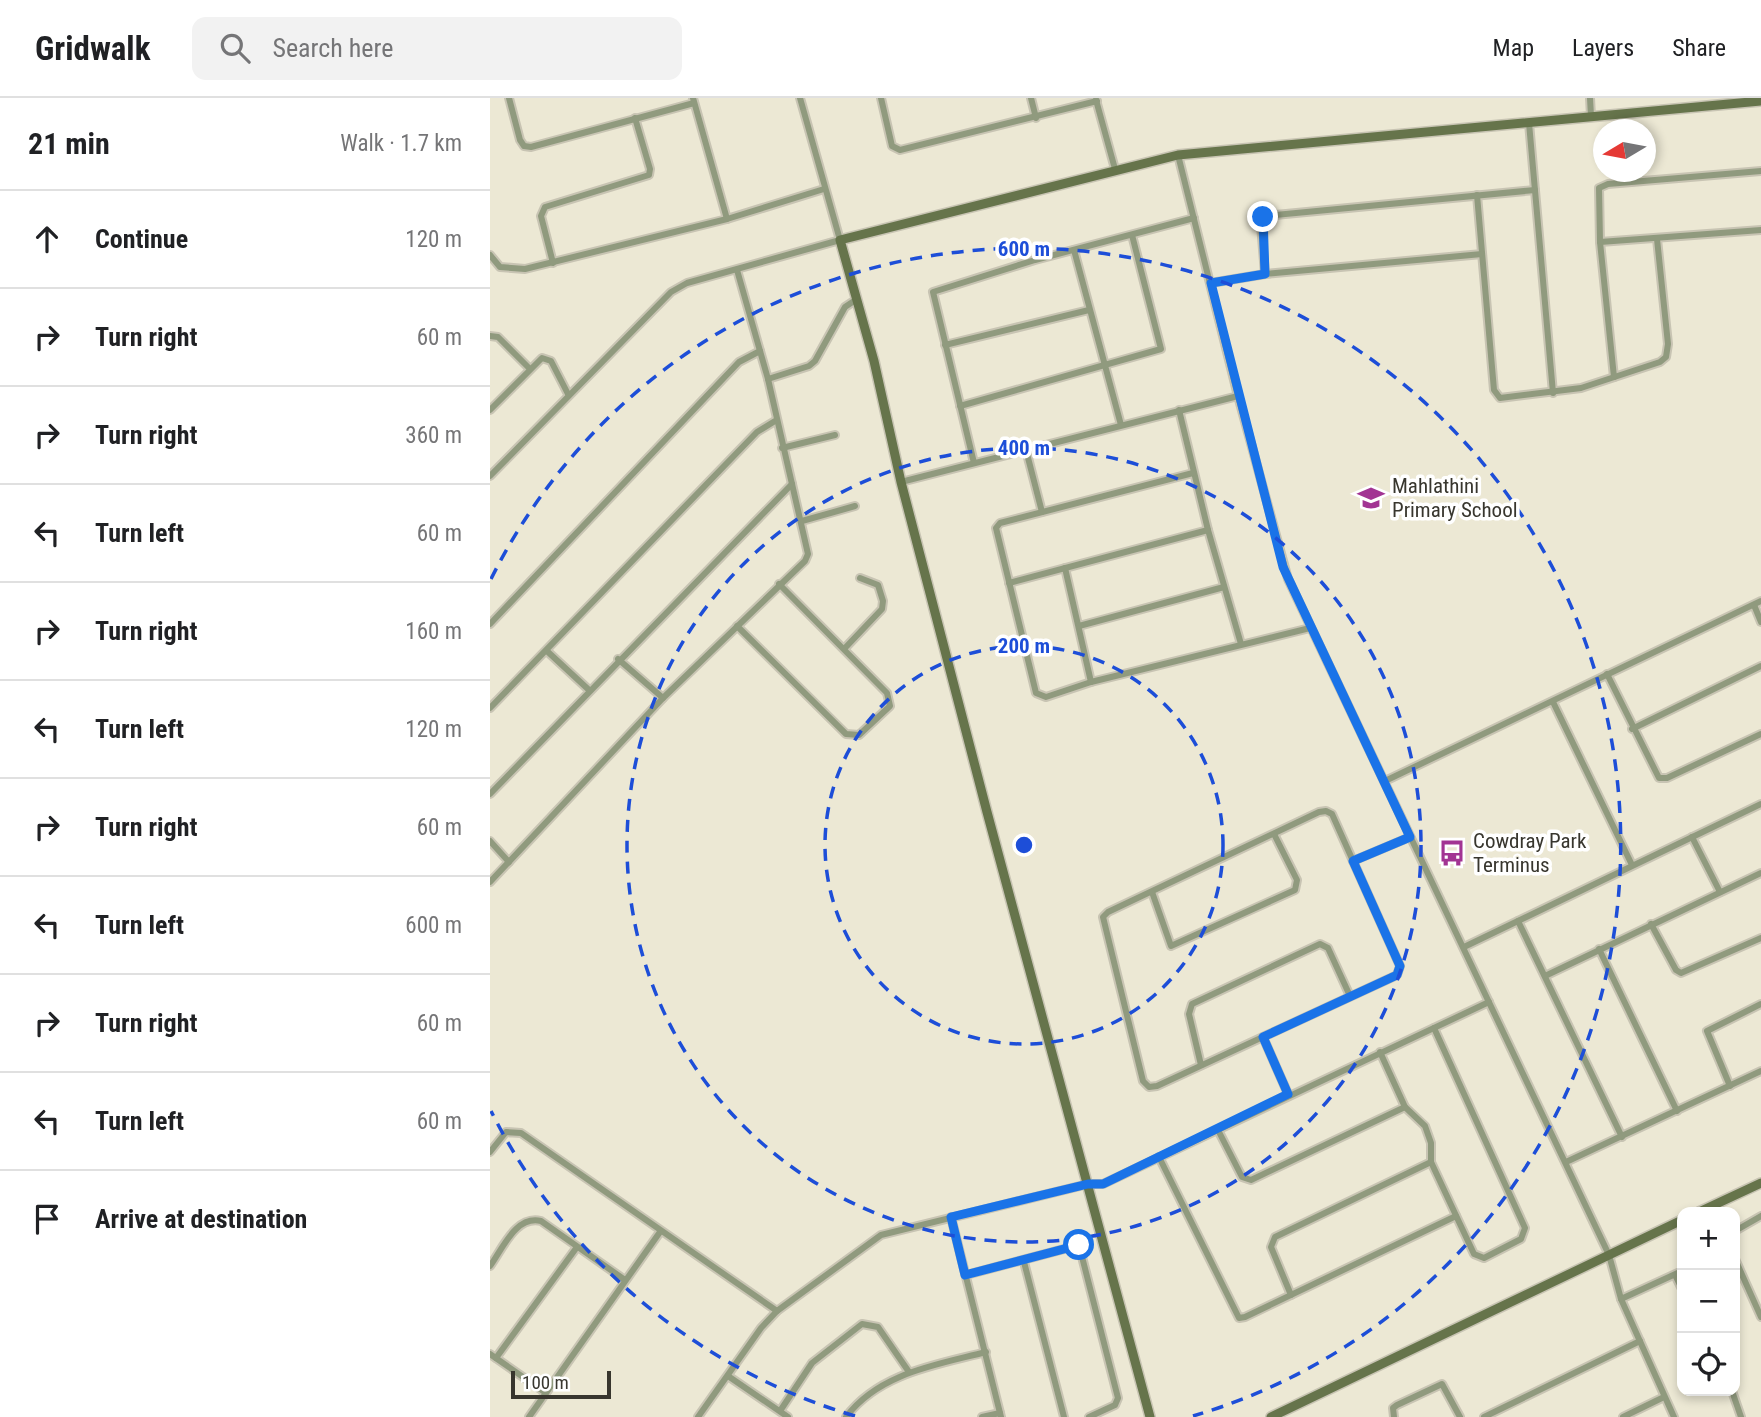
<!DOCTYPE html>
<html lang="en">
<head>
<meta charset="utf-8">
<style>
	:root { --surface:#fff; --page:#f2f2f2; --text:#202124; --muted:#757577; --line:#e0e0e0 }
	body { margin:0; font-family:"Roboto Condensed",sans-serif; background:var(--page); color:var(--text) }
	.controls { position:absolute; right:21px; bottom:21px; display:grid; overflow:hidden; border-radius:14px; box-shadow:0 4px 10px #0003 }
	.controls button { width:63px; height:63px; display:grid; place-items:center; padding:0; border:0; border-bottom:2px solid var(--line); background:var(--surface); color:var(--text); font:35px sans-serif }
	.compass { position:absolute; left:1103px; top:21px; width:63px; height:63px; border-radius:50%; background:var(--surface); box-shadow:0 4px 10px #0003; rotate:260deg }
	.scale { position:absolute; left:21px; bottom:18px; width:100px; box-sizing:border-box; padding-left:7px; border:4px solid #38362e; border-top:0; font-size:19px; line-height:24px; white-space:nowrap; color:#38362e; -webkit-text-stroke:5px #fff; paint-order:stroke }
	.stop { position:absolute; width:21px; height:21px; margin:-16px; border:5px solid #1a73e8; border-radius:50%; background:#fff }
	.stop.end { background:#1a73e8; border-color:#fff; box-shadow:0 2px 7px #0008 }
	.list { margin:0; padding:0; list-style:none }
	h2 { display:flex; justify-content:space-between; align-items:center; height:91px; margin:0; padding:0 28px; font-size:30px }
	h2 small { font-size:23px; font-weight:400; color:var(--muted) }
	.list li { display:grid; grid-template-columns:46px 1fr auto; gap:21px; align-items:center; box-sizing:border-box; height:98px; padding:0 28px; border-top:2px solid var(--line) }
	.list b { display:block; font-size:26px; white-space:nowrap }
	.list em { font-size:23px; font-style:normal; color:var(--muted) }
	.icon { flex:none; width:38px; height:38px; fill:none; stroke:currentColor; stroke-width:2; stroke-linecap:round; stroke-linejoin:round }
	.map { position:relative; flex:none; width:1271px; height:1319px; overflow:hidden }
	header { display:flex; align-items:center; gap:42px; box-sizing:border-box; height:98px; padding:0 35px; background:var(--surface); border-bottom:2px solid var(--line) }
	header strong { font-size:33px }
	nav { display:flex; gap:38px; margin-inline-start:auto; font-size:24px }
	.search { width:490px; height:63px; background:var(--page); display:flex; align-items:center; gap:18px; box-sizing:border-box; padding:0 24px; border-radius:14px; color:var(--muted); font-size:26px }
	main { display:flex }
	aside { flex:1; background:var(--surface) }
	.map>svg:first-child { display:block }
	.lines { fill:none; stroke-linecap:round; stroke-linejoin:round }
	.street-casing { stroke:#c8c4b3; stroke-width:10 }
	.secondary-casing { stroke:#c8c4b3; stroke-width:12 }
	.street { stroke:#909a7e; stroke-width:6 }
	.secondary { stroke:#66744b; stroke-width:9 }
	.route { stroke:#1a73e8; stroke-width:9 }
	.ring { fill:none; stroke:#1d4ed8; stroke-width:3.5; stroke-dasharray:12 9 }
	.labels { text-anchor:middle; stroke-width:7; stroke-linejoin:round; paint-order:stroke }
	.poi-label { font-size:21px; fill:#38362e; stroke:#fff; text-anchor:start }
	.centre { fill:#1d4ed8; stroke:#fff; stroke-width:3.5 }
	.ring-label { font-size:21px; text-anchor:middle; font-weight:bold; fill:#1d4ed8; stroke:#fff; stroke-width:7; stroke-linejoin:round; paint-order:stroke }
</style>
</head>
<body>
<header>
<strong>Gridwalk</strong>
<div class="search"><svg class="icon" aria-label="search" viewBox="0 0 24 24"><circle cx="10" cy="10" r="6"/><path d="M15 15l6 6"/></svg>Search here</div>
<nav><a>Map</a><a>Layers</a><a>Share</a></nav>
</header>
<main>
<aside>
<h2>21 min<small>Walk · 1.7 km</small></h2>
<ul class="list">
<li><svg class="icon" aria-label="ahead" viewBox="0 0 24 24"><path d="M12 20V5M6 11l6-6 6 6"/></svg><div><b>Continue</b></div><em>120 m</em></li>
<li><svg class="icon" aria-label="right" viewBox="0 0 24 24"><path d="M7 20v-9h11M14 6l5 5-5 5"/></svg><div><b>Turn right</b></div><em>60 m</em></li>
<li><svg class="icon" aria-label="right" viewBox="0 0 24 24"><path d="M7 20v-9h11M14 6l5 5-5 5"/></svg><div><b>Turn right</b></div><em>360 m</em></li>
<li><svg class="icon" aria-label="left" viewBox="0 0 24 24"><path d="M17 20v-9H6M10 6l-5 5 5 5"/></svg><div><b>Turn left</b></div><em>60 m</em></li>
<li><svg class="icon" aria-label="right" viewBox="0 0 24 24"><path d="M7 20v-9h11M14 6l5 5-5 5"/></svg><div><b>Turn right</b></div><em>160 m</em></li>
<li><svg class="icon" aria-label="left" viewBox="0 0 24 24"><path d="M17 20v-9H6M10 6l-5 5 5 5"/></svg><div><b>Turn left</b></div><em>120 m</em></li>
<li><svg class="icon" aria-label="right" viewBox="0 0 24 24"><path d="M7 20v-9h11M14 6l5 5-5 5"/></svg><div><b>Turn right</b></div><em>60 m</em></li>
<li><svg class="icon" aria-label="left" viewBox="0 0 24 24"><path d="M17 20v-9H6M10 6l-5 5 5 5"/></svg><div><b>Turn left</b></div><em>600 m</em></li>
<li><svg class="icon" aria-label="right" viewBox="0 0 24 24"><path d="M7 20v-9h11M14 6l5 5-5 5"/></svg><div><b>Turn right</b></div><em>60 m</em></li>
<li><svg class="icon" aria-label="left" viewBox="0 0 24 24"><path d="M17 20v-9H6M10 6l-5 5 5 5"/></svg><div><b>Turn left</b></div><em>60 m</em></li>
<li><svg class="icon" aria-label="arrive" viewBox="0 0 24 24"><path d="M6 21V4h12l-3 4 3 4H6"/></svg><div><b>Arrive at destination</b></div></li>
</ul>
</aside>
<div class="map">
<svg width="1271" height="1319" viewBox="0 0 1271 1319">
	<rect width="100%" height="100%" fill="#ece8d4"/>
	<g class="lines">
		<g class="street-casing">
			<g id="street">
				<polyline points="19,0 30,42 34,48 41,49 204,5"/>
				<polyline points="203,0 237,121"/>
				<polyline points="391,0 402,48 410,52 607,3"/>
				<polyline points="541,0 546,20"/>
				<polyline points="1100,0 1101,18"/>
				<polyline points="606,2 625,71"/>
				<polyline points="1039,25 1063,295"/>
				<polyline points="688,57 748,298 798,481 1119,1157 1131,1201 1184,1319"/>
				<polyline points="987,97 1004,292 1010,300 1091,290 1170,264 1176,259 1178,246 1167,141"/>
				<polyline points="1110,144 1271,132"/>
				<polyline points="584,152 631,327"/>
				<polyline points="0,157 10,169 35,171 237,121 334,91"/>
				<polyline points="63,165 51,118 55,109 159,77 160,71 145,20"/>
				<polyline points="775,176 771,127 775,118 1045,92"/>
				<polyline points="721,185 775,176 992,156"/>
				<polyline points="0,238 8,239 39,270"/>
				<polyline points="455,247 599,212"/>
				<polyline points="1124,279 1110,144 1109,90 1118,86 1271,73"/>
				<polyline points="278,281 319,268 325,263 355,209 367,201"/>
				<polyline points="470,308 671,251 642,137"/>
				<polyline points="0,312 52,260 61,263 78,296"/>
				<polyline points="689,312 718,432 751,546"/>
				<polyline points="292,350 345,337"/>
				<polyline points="536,352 552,414"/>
				<polyline points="484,365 443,194 545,162 704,120"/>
				<polyline points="703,375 510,425 506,430 546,595 556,599 601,584 820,530"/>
				<polyline points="0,378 181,194 197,185 350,142 310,0"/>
				<polyline points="411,384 748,298"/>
				<polyline points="312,423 365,408"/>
				<polyline points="575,470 601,584"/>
				<polyline points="519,485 718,432"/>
				<polyline points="1264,507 1271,524"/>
				<polyline points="0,526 249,264 270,253"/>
				<polyline points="247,528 356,636 369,637 400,608 397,595 289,486"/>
				<polyline points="589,528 734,489"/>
				<polyline points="355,550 392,511 393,503 388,487 370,480"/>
				<polyline points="58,554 99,592"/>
				<polyline points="128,561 173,600"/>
				<polyline points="1117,576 1169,680 1177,680 1271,636"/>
				<polyline points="1063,604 1142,767"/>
				<polyline points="0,610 267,334 285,323"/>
				<polyline points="1142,631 1271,568"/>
				<polyline points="895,683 1271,503"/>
				<polyline points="0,696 302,386"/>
				<polygon points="836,713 842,716 910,868 907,877 667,988 659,989 653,983 613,819 618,814 829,714"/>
				<polyline points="1202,739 1230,794"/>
				<polyline points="0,743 19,764"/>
				<polyline points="863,763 920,739"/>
				<polyline points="0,784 173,600 315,463 318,456 278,281 247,172"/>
				<polyline points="662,794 681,848 805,792 807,782 784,736"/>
				<polyline points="1028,823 1132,1039"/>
				<polyline points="1161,826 1186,872 1191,875 1271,840"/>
				<polyline points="974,849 1271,706"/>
				<polyline points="1109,851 1187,1013"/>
				<polyline points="1055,878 1271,775"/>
				<polyline points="773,939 798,996"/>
				<polyline points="890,954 915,1009 935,1028 941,1045 941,1064 984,1156 994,1160 1031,1141 1035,1130 944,930"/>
				<polyline points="711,967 699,916 702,906 830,846 838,850 860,898"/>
				<polyline points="1240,988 1217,933 1271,906"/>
				<polyline points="728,1032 752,1079 761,1082 915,1009"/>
				<polyline points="0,1054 16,1034 31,1035 287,1213"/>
				<polyline points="669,1059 749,1220 755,1219 966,1118"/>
				<polyline points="1076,1064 1271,973"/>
				<polyline points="461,1119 511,1319"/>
				<polyline points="1245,1133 1271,1118"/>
				<polyline points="1245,1161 1271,1219"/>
				<polyline points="534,1164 574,1319"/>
				<path d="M0,1168C13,1150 26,1117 51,1123L135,1182"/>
				<polyline points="476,1177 589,1147 628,1300 625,1307 599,1319"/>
				<polyline points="1185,1177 1192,1191"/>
				<polyline points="801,1197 781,1149 785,1139 941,1064"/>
				<polyline points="1131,1201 1192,1173"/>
				<polyline points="0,1256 56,1295"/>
				<polyline points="6,1260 87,1149"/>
				<polyline points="238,1278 298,1319"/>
				<polyline points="1242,1293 1251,1319"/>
				<polyline points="290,1313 322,1265 372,1226 388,1229 419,1274"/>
				<polyline points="39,1319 170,1134"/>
				<polyline points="208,1319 271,1230 287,1213 391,1137 598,1086 613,1086 999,904"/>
				<path d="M356,1319C389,1275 446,1267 496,1254"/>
				<polyline points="492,1319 510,1315"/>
				<polyline points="904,1319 903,1310 907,1307 952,1286 970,1319"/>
				<polyline points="994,1319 1150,1243"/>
				<polyline points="1133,1319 1174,1299"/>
			</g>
		</g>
		<g class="secondary-casing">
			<g id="secondary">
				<polyline points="1209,1114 1271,1085"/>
				<polyline points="660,1319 497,714 411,384 384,263 350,142 688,57 1271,3"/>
				<polyline points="781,1319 1192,1122"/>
			</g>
		</g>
		<use href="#street" class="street"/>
		<use href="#secondary" class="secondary"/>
	</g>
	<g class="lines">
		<polyline class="route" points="589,1147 475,1177 461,1119 598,1086 613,1086 798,996 773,939 907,877 910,868 863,763 920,739 793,469 721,185 775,176 773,119"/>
	</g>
	<g class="ring">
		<circle cx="534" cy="747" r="199"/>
		<circle cx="534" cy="747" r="397"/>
		<path d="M365 1318A596 596 0 0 1 1 1013M1 481A596 596 0 1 1 703 1318"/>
	</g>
	<defs>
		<g id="school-bare" transform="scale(2.1)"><path d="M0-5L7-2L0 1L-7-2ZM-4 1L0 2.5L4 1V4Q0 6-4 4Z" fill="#a23493" stroke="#fff" stroke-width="2.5" paint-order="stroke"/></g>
		<g id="bus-bare" transform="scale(2.1)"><path d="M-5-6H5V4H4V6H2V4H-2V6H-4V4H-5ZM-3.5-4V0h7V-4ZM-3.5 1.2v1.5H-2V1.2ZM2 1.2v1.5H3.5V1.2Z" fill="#a23493" stroke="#fff" stroke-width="2.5" paint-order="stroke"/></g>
	</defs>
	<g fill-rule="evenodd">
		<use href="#school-bare" x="881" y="400"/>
		<use href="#bus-bare" x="962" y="755"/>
	</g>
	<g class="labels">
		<g class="poi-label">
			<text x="902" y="395">Mahlathini<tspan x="902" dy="24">Primary School</tspan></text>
			<text x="983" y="750">Cowdray Park<tspan x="983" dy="24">Terminus</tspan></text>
		</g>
	</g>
	<circle cx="534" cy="747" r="10" class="centre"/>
	<g class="ring-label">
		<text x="534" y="158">600 m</text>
		<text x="534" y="357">400 m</text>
		<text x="534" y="555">200 m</text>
	</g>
</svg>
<div class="controls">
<button>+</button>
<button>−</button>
<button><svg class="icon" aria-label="locate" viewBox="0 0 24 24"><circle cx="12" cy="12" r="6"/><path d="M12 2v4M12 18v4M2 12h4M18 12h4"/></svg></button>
</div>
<svg class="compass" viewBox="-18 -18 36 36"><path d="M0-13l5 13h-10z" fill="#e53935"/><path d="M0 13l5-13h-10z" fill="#757577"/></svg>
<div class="scale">100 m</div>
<div class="stop" style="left:589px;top:1147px"></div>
<div class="stop end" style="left:773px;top:119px"></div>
</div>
</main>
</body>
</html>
